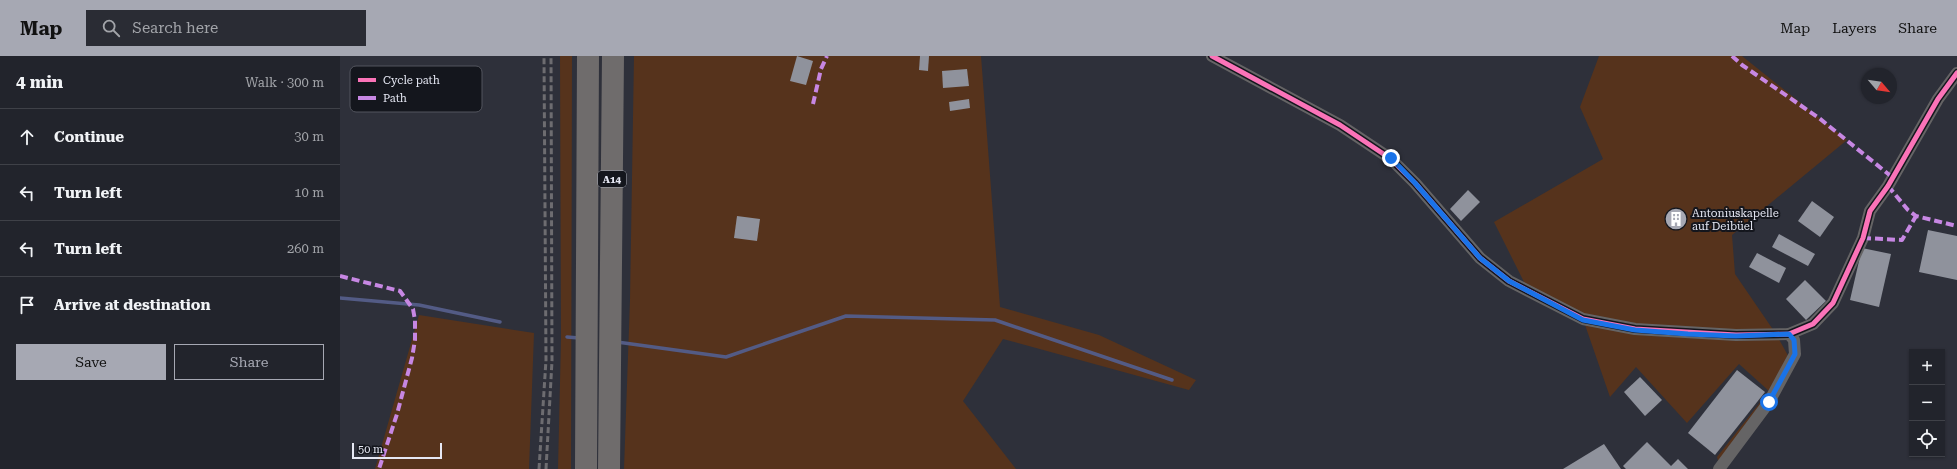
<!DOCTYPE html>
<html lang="en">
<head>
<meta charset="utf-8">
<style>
	:root { --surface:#22242c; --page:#2a2c34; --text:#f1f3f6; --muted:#a2a4a9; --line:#3f4148; --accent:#a6a8b3 }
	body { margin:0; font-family:"Roboto Serif",serif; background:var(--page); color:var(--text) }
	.controls { position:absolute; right:12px; bottom:12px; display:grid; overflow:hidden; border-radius:0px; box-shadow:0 1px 3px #0004 }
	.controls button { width:36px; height:36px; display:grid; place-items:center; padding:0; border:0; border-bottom:1px solid var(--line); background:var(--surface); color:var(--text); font:20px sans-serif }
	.compass { position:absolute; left:1521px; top:12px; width:36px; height:36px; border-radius:50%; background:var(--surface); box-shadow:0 1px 3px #0004; rotate:119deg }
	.scale { position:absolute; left:12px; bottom:10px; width:90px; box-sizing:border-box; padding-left:4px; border:2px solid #e6e8f4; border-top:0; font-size:11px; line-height:14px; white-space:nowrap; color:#e6e8f4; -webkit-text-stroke:3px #14161d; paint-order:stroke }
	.stop { position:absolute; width:12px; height:12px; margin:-9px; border:3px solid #1a73e8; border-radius:50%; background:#fff }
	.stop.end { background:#1a73e8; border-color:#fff; box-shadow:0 1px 4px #0008 }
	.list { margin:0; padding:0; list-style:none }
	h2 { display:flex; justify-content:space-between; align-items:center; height:52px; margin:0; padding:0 16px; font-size:17px }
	h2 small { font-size:13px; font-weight:400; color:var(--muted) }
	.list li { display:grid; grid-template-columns:26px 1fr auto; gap:12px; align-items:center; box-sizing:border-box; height:56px; padding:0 16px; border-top:1px solid var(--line) }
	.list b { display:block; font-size:15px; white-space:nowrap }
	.list em { font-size:13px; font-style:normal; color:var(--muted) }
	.actions { display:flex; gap:8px; padding:12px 16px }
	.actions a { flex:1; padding:9px 0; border:1px solid var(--accent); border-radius:0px; text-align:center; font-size:14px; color:var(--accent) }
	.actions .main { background:var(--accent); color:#111 }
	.icon { flex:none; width:22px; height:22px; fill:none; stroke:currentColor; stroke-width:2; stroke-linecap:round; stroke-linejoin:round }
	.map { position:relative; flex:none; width:1617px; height:413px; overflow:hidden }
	header { display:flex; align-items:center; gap:24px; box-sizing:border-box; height:56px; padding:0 20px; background:var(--accent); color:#111 }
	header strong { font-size:19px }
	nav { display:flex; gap:22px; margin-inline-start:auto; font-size:14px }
	.search { width:280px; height:36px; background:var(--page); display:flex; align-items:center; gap:10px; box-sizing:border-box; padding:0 14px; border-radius:0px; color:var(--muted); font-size:15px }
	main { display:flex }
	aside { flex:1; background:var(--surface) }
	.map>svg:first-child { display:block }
	.green { fill:#56331c }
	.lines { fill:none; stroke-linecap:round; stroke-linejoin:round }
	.stream { stroke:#535b85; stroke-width:3.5 }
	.building { fill:#8f929c }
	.minor { stroke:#656465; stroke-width:12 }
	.motorway { stroke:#6f6c6c; stroke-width:22 }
	.rail { stroke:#6d6c70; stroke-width:3; stroke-dasharray:6 3; stroke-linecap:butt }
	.quiet { stroke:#c787e3; stroke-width:4; stroke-dasharray:8 4; stroke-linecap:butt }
	.cycleway-casing { stroke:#14161d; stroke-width:8 }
	.cycleway { stroke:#fb73b8; stroke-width:5 }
	.route { stroke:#1a73e8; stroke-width:5 }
	.labels { text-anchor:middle; stroke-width:4; stroke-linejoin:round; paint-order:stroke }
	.shield { fill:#14161d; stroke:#a7a9b4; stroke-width:1 }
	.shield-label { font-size:10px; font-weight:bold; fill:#e6e8f4 }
	.poi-label { font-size:11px; fill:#e6e8f4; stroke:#14161d; text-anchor:start }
	.key { fill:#14161d; stroke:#53555e; stroke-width:1 }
	.key-label { font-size:11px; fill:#e6e8f4 }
</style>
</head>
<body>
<header>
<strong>Map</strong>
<div class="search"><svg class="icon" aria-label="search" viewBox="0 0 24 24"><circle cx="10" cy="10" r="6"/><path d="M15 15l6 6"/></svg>Search here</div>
<nav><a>Map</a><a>Layers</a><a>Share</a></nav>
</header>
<main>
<aside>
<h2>4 min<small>Walk · 300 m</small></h2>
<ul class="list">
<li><svg class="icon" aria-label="ahead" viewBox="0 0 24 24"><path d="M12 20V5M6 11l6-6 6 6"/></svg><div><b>Continue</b></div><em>30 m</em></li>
<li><svg class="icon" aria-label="left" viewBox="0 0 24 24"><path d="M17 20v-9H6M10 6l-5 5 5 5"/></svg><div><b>Turn left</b></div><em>10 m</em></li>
<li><svg class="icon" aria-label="left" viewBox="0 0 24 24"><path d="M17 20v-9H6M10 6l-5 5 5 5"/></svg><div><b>Turn left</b></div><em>260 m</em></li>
<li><svg class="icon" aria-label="arrive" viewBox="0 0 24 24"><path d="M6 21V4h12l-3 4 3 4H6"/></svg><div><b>Arrive at destination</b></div></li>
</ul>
<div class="actions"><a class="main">Save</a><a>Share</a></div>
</aside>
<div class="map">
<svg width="1617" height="413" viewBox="0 0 1617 413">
	<rect width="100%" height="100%" fill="#2e303a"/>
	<g class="green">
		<polygon points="220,0 232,0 231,413 218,413 221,283"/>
		<polygon points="294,0 641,0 660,251 759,279 856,324 849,334 663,283 623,345 676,413 284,413 290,244"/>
		<polygon points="1259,0 1402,0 1507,84 1392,179 1395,218 1436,278 1451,305 1380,411 1377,401 1429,335 1399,308 1347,367 1296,311 1270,341 1243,263 1189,236 1154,166 1263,103 1240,51"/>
		<polygon points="79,259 194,277 189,413 35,413"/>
	</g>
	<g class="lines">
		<g class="stream">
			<polyline points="0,242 79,249 160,266"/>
			<polyline points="227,281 239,282"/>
			<polyline points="277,286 386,301 506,260 655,264 832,324"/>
		</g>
	</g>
	<g class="building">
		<polygon points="457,0 473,5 466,29 450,25"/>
		<polygon points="580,0 589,0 588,15 579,14"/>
		<polygon points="627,13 629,30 603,32 602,15"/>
		<polygon points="629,43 630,52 610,55 609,46"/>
		<polygon points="1128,134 1140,146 1121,165 1110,153"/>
		<polygon points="1472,145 1494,161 1480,181 1458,165"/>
		<polygon points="1333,152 1347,165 1340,173 1325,160"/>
		<polygon points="397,160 420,163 417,185 394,182"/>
		<polygon points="1588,174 1617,180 1617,224 1579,216"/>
		<polygon points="1439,178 1475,198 1468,210 1432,191"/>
		<polygon points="1522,192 1551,198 1539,251 1510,244"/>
		<polygon points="1417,197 1446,212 1439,227 1409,211"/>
		<polygon points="1465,224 1486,245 1466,264 1446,243"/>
		<polygon points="1397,314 1425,336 1375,399 1348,377"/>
		<polygon points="1300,321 1322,344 1305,360 1284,336"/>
		<polygon points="1307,386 1331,410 1338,403 1348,413 1286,413 1283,410"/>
		<polygon points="1264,388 1281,413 1223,413"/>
	</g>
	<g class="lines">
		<g class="minor">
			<polyline points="872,0 1000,69 1051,103 1075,127 1140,202 1169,225 1243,263 1295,273 1396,279 1449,278 1473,268 1493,247 1523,182 1530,155 1548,130 1598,43 1617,17"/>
			<polyline points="1379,413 1429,346 1455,298 1454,284 1449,278"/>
		</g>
		<g class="motorway">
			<polyline points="246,413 248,0"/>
			<polyline points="269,413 273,0"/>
		</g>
		<g class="rail">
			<polyline points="199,413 206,304 204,0"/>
			<polyline points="206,413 212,305 211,0"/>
		</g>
		<g class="quiet">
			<polyline points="1392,0 1402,9 1479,62 1552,121"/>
			<polyline points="473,48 481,13 487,0"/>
			<polyline points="1548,130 1568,154 1576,160 1617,170"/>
			<polyline points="1523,182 1562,184 1576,160"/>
			<polyline points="0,220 60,235 73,253 75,264 75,284 72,302 57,358 39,413"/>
		</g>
		<g class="cycleway-casing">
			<polyline id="cycleway" points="872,0 1000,69 1051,103 1075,127 1140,202 1169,225 1243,263 1295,273 1396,279 1449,278 1473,268 1493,247 1523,182 1530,155 1548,130 1598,43 1617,17"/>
		</g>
		<use href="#cycleway" class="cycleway"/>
	</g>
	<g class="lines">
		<polyline class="route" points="1051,102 1075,127 1140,202 1169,225 1243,264 1295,274 1348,278 1396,280 1449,278 1454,284 1455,298 1429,346"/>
	</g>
	<defs>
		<g id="building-disc" transform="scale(1.15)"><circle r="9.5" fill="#a6a8b3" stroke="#14161d"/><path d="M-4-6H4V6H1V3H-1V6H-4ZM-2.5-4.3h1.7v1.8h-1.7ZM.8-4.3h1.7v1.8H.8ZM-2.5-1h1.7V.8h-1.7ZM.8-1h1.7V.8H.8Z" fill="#fff"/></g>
	</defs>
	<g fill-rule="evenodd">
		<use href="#building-disc" x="1336" y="163"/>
	</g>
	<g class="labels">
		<rect class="shield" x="258" y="115" width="28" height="16" rx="3"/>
		<g class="shield-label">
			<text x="272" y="127">A14</text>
		</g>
		<g class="poi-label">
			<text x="1352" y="161">Antoniuskapelle<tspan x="1352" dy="13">auf Deibüel</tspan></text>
		</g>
	</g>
	<rect x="10" y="10" width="132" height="46" rx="6" class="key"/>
	<rect x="18" y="22" width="18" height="4" fill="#fb73b8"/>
	<rect x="18" y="40" width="18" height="4" fill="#c787e3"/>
	<g class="key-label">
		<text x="43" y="28">Cycle path</text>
		<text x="43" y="46">Path</text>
	</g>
</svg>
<div class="controls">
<button>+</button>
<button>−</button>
<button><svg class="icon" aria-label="locate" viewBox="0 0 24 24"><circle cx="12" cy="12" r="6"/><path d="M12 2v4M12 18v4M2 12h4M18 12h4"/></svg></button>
</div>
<svg class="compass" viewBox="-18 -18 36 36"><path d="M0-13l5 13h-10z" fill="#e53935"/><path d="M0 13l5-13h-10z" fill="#a2a4a9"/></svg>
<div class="scale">50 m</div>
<div class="stop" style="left:1429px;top:346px"></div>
<div class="stop end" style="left:1051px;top:102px"></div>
</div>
</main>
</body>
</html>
